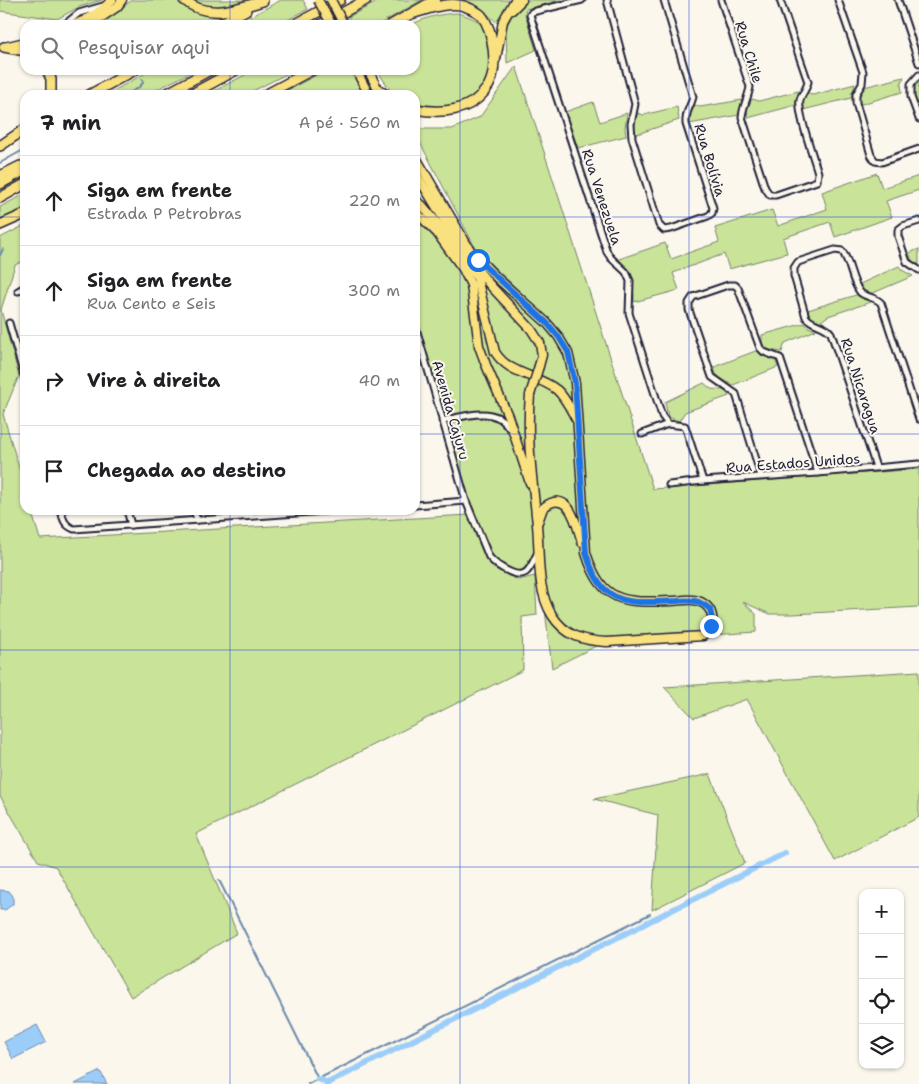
<!DOCTYPE html>
<html lang="pt">
<head>
<meta charset="utf-8">
<style>
	:root { --surface:#fff; --page:#f2f2f2; --text:#202124; --muted:#757577; --line:#e0e0e0 }
	body { margin:0; font-family:"Shantell Sans",sans-serif; background:var(--page); color:var(--text) }
	.controls { position:absolute; right:15px; bottom:15px; display:grid; overflow:hidden; border-radius:10px; box-shadow:0 1px 4px #0004 }
	.controls button { width:45px; height:45px; display:grid; place-items:center; padding:0; border:0; border-bottom:1px solid var(--line); background:var(--surface); color:var(--text); font:25px sans-serif }
	.stop { position:absolute; width:15px; height:15px; margin:-11px; border:4px solid #1a73e8; border-radius:50%; background:#fff }
	.stop.end { background:#1a73e8; border-color:#fff; box-shadow:0 1px 5px #0008 }
	.list { margin:0; padding:0; list-style:none }
	h2 { display:flex; justify-content:space-between; align-items:center; height:65px; margin:0; padding:0 20px; font-size:21px }
	h2 small { font-size:16px; font-weight:400; color:var(--muted) }
	.list li { display:grid; grid-template-columns:32px 1fr auto; gap:15px; align-items:center; box-sizing:border-box; height:90px; padding:0 20px; border-top:1px solid var(--line) }
	.list b { display:block; font-size:19px; white-space:nowrap }
	.list p { margin:0; font-size:16px; white-space:nowrap; color:var(--muted) }
	.list em { font-size:16px; font-style:normal; color:var(--muted) }
	.icon { flex:none; width:28px; height:28px; fill:none; stroke:currentColor; stroke-width:2; stroke-linecap:round; stroke-linejoin:round }
	.map { position:relative; flex:none; width:919px; height:1084px; overflow:hidden }
	.search { position:absolute; background:var(--surface); box-shadow:0 1px 4px #0004; left:20px; top:20px; width:400px; height:55px; display:flex; align-items:center; gap:12px; box-sizing:border-box; padding:0 18px; border-radius:15px; color:var(--muted); font-size:19px }
	.panel { position:absolute; background:var(--surface); box-shadow:0 1px 4px #0004; left:20px; top:90px; width:400px; height:425px; border-radius:15px }
	.map>svg:first-child { display:block }
	.green { fill:#c9e399; stroke:#76826a }
	.water { fill:#9ccdf9; stroke:#6b89ad }
	.lines { fill:none; stroke-linecap:round; stroke-linejoin:round }
	.stream { stroke:#6b89ad; stroke-width:2 }
	.canal { stroke:#9ccdf9; stroke-width:6 }
	.street-casing { stroke:#22223b; stroke-width:9 }
	.primary-casing { stroke:#22223b; stroke-width:11 }
	.highway-casing { stroke:#22223b; stroke-width:12 }
	.street { stroke:#fbf7ec; stroke-width:5 }
	.primary { stroke:#fae180; stroke-width:8 }
	.highway { stroke:#fae180; stroke-width:9 }
	.primary-bridge-casing { stroke:#22223b; stroke-width:11; stroke-linecap:butt }
	.primary-bridge { stroke:#fae180; stroke-width:8 }
	.route { stroke:#1a73e8; stroke-width:6 }
	.grid { fill:none; stroke:#1d4ed8; stroke-width:1; stroke-opacity:0.55 }
	.labels { text-anchor:middle; stroke-width:4; stroke-linejoin:round; paint-order:stroke }
	.street-label { font-size:14px; fill:#22223b; stroke:#fbf7ec }
</style>
</head>
<body>
<div class="map">
<svg width="919" height="1084" viewBox="0 0 919 1084">
	<rect width="100%" height="100%" fill="#fbf7ec"/>
	<filter id="ink" filterUnits="userSpaceOnUse"><feTurbulence type="fractalNoise" baseFrequency=".02" numOctaves="2"/><feDisplacementMap in="SourceGraphic" scale="10" xChannelSelector="R" yChannelSelector="G"/><feConvolveMatrix kernelMatrix="1 2 1 2 8 2 1 2 1" color-interpolation-filters="sRGB"/></filter>
	<g filter="url(#ink)">
		<g class="green">
			<polygon points="0,0 102,0 79,7 57,19 0,11"/>
			<polygon points="132,0 251,0 211,25 99,25"/>
			<polygon points="281,0 303,0 308,9 278,25 235,25"/>
			<polygon points="381,0 422,0 378,25 353,25 348,17"/>
			<path d="M452,0H511L503,10L499,25C483,8 474,6 452,0Z"/>
			<polygon points="561,0 526,9 525,14 536,50 507,63 506,28 515,8 526,0"/>
			<path d="M457,13C468,16 477,19 485,27C490,34 492,60 490,69C489,74 486,83 483,87C470,105 434,112 415,104V95H395L392,93L377,70H415V25H411C426,17 440,14 457,13Z"/>
			<path d="M516,66C562,206 607,348 653,489L919,469V607L793,614H770L743,602L756,614V632L607,642L594,647L552,668L538,552L529,570L515,575L488,556L493,568L518,580L535,576L537,615L522,617L523,670L196,834L237,933L131,997L56,867L38,861L0,796V238L25,225V260L15,265L1,310L19,376L3,414L25,488V510H31L40,539L469,515L463,501L415,325V214L461,267L480,272L547,317L477,251L415,133V129H452L480,117Z"/>
			<polygon points="151,70 195,70 146,95 106,95"/>
			<polygon points="254,70 294,70 245,95 207,95"/>
			<polygon points="326,70 349,70 358,79 367,95 282,95 284,92"/>
			<polygon points="904,77 901,84 902,92 862,104 859,103 858,98 864,87"/>
			<polygon points="917,82 919,82 919,111 913,94 913,86"/>
			<polygon points="855,84 851,98 803,110 803,103 807,94 813,95"/>
			<polygon points="798,91 796,105 748,118 747,109 752,99 759,101"/>
			<polygon points="742,100 739,115 689,124 688,118 695,105 700,107"/>
			<polygon points="593,102 600,122 627,113 625,128 626,136 578,148 565,112"/>
			<polygon points="677,107 679,120 634,135 635,120 638,113 643,115"/>
			<path d="M877,173L882,188L919,176V190L886,201L892,217L835,237L830,222L783,238L787,253L729,269L724,254L673,273L679,290L634,302C634,284 631,273 619,259L665,243L671,259L719,242L715,228L772,210L778,226L827,209L822,192Z"/>
			<polygon points="25,194 25,210 0,221 0,207"/>
			<polygon points="919,249 919,265 912,261 909,253"/>
			<polygon points="899,266 902,270 913,276 873,293 865,292 860,284"/>
			<polygon points="856,295 871,302 828,316 820,322 813,319 808,313 808,310"/>
			<polygon points="805,323 808,327 816,330 785,343 782,352 768,350 762,343 762,335"/>
			<path d="M758,350L761,355L775,359L778,367L733,385C724,381 715,377 714,367Z"/>
			<polygon points="704,383 711,389 725,390 729,396 685,412 679,421 668,417 665,402"/>
			<polygon points="919,671 919,817 835,861 747,699 694,718 664,687"/>
			<polygon points="710,774 745,863 652,910 658,815 594,799"/>
		</g>
		<g class="water">
			<polygon points="0,890 9,891 13,896 13,904 5,910 0,910"/>
			<polygon points="37,1025 46,1042 13,1059 4,1042"/>
			<polygon points="100,1071 107,1084 75,1084"/>
		</g>
		<g class="lines">
			<g class="stream">
				<polyline points="126,95 138,88 143,83 142,79"/>
				<polyline points="0,163 25,149"/>
				<polyline points="0,255 3,249"/>
				<polyline points="219,880 318,1079"/>
				<polyline points="308,1084 650,914"/>
			</g>
			<g class="canal">
				<polyline points="318,1079 328,1083"/>
				<polyline points="326,1084 785,853"/>
			</g>
			<g class="street-casing">
				<g id="street">
					<polyline points="582,0 532,12 530,15 607,252 611,258 626,272 630,281 629,313 662,416 668,424 685,426 703,481"/>
					<path d="M607,0L635,104L631,124L632,138L659,225L664,230L671,229L708,216L712,213L713,208L686,124C685,111 690,109 693,97L664,0"/>
					<path d="M721,0L750,87C748,98 743,106 742,117L765,188L770,195H776L817,181L818,173C814,158 797,113 800,100C802,93 806,91 808,82L780,0"/>
					<polyline points="838,0 863,72 862,84 856,94 856,103 871,155 875,161 882,162 919,149"/>
					<polyline points="898,0 919,63"/>
					<polyline points="64,25 79,13 103,6"/>
					<polyline points="919,75 911,84 911,97 919,119"/>
					<polyline points="919,221 903,226 898,230 898,236 907,262 919,270"/>
					<polyline points="18,291 25,287"/>
					<polyline points="9,323 25,379"/>
					<path d="M415,325L466,501L489,557C495,564 499,567 508,571C528,581 530,567 538,552"/>
					<path d="M442,421C464,416 496,405 509,428"/>
					<polyline points="642,434 668,424"/>
					<path d="M876,467L831,333C824,324 813,326 806,317L794,276V268L798,262L835,250L842,251C851,263 851,281 860,292C865,298 875,296 881,303L919,419"/>
					<polyline points="761,476 736,394 712,377 689,310 689,303 693,297 728,285 735,285 738,288 760,348 764,352 780,358 818,473"/>
					<polyline points="669,485 703,481 818,473 919,464"/>
					<polyline points="415,505 466,501"/>
					<path d="M61,510C63,519 64,525 74,529L339,510"/>
					<polyline points="127,510 131,525"/>
					<polyline points="194,510 197,520"/>
				</g>
			</g>
			<g class="primary-casing">
				<g id="primary">
					<polyline points="512,10 522,0"/>
					<path d="M73,25C87,20 102,11 112,0"/>
					<polyline points="90,25 117,7 122,0"/>
					<polyline points="4,47 25,42"/>
					<polyline points="496,59 503,21 515,0"/>
					<polyline points="356,70 369,95"/>
					<polyline points="368,70 381,95"/>
					<path d="M415,156L470,250L496,277L547,323L558,336L568,353L575,383L586,553C602,603 623,603 671,601C679,601 691,598 698,601C715,606 717,627 703,636L607,642C584,641 565,636 552,615C536,589 540,554 537,525C533,482 526,438 530,395"/>
					<polyline points="415,172 465,254 490,285 531,329 540,343 542,355 539,366"/>
					<path d="M415,200L422,205L437,223L477,278L495,352C509,375 537,374 557,390C565,397 571,410 576,419"/>
					<polyline points="415,211 437,233 463,269 471,285 479,346 486,365 508,416 530,483"/>
					<path d="M538,522L543,508C569,487 576,523 582,542"/>
				</g>
			</g>
			<g class="highway-casing">
				<g id="highway">
					<path d="M184,0C208,20 236,9 263,1"/>
					<path d="M411,14C427,10 447,1 464,6C469,8 477,11 481,15C494,30 499,71 487,88C471,112 441,114 415,109"/>
					<polyline points="218,25 246,10"/>
					<polyline points="294,25 340,0"/>
					<polyline points="320,25 366,0"/>
					<polyline points="391,25 435,0"/>
					<polyline points="4,47 25,51"/>
					<polyline points="47,70 51,79 51,95"/>
					<polyline points="379,90 386,95"/>
					<polyline points="89,95 135,70"/>
					<polyline points="164,95 210,70"/>
					<polyline points="190,95 236,70"/>
					<polyline points="265,95 312,70"/>
					<polyline points="0,146 25,129"/>
					<polyline points="0,176 20,166"/>
					<polyline points="0,184 25,170"/>
					<polyline points="0,198 25,184"/>
					<polyline points="0,225 25,214"/>
				</g>
			</g>
			<use href="#street" class="street"/>
			<use href="#primary" class="primary"/>
			<use href="#highway" class="highway"/>
			<g class="primary-bridge-casing">
				<g id="primary-bridge">
					<polyline points="318,0 332,25"/>
					<polyline points="331,0 344,25"/>
					<polyline points="530,395 539,366"/>
				</g>
			</g>
			<use href="#primary-bridge" class="primary-bridge"/>
		</g>
	</g>
	<g class="lines" filter="url(#ink)">
		<path class="route" d="M478,260L547,323L558,336L568,352L575,383L586,553C603,608 627,603 677,601C692,600 697,599 710,609L712,619L711,626"/>
	</g>
	<path class="grid" d="M230,0V25M460,0V1084M689,0V1084M230,70V95M0,217H25M415,217H919M0,434H25M415,434H919M230,510V1084M0,650H919M0,867H919"/>
	<g class="labels">
		<g class="street-label">
			<text transform="translate(749 52) rotate(73)" y="5">Rua Chile</text>
			<text transform="translate(710 160) rotate(73)" y="5">Rua Bolívia</text>
			<text transform="translate(602 197) rotate(72)" y="5">Rua Venezuela</text>
			<text transform="translate(861 386) rotate(72)" y="5">Rua Nicaragua</text>
			<text transform="translate(451 410) rotate(74)" y="5">Avenida Cajuru</text>
			<text transform="translate(793 463) rotate(-4)" y="5">Rua Estados Unidos</text>
		</g>
	</g>
</svg>
<div class="controls">
<button>+</button>
<button>−</button>
<button><svg class="icon" aria-label="locate" viewBox="0 0 24 24"><circle cx="12" cy="12" r="6"/><path d="M12 2v4M12 18v4M2 12h4M18 12h4"/></svg></button>
<button><svg class="icon" aria-label="layers" viewBox="0 0 24 24"><path d="M12 4l9 5-9 5-9-5zM3 14l9 5 9-5"/></svg></button>
</div>
<div class="stop" style="left:478px;top:260px"></div>
<div class="stop end" style="left:711px;top:626px"></div>
<div class="search"><svg class="icon" aria-label="search" viewBox="0 0 24 24"><circle cx="10" cy="10" r="6"/><path d="M15 15l6 6"/></svg>Pesquisar aqui</div>
<section class="panel">
<h2>7 min<small>A pé · 560 m</small></h2>
<ul class="list">
<li><svg class="icon" aria-label="ahead" viewBox="0 0 24 24"><path d="M12 20V5M6 11l6-6 6 6"/></svg><div><b>Siga em frente</b><p>Estrada P Petrobras</p></div><em>220 m</em></li>
<li><svg class="icon" aria-label="ahead" viewBox="0 0 24 24"><path d="M12 20V5M6 11l6-6 6 6"/></svg><div><b>Siga em frente</b><p>Rua Cento e Seis</p></div><em>300 m</em></li>
<li><svg class="icon" aria-label="right" viewBox="0 0 24 24"><path d="M7 20v-9h11M14 6l5 5-5 5"/></svg><div><b>Vire à direita</b></div><em>40 m</em></li>
<li><svg class="icon" aria-label="arrive" viewBox="0 0 24 24"><path d="M6 21V4h12l-3 4 3 4H6"/></svg><div><b>Chegada ao destino</b></div></li>
</ul>
</section>
</div>
</body>
</html>
